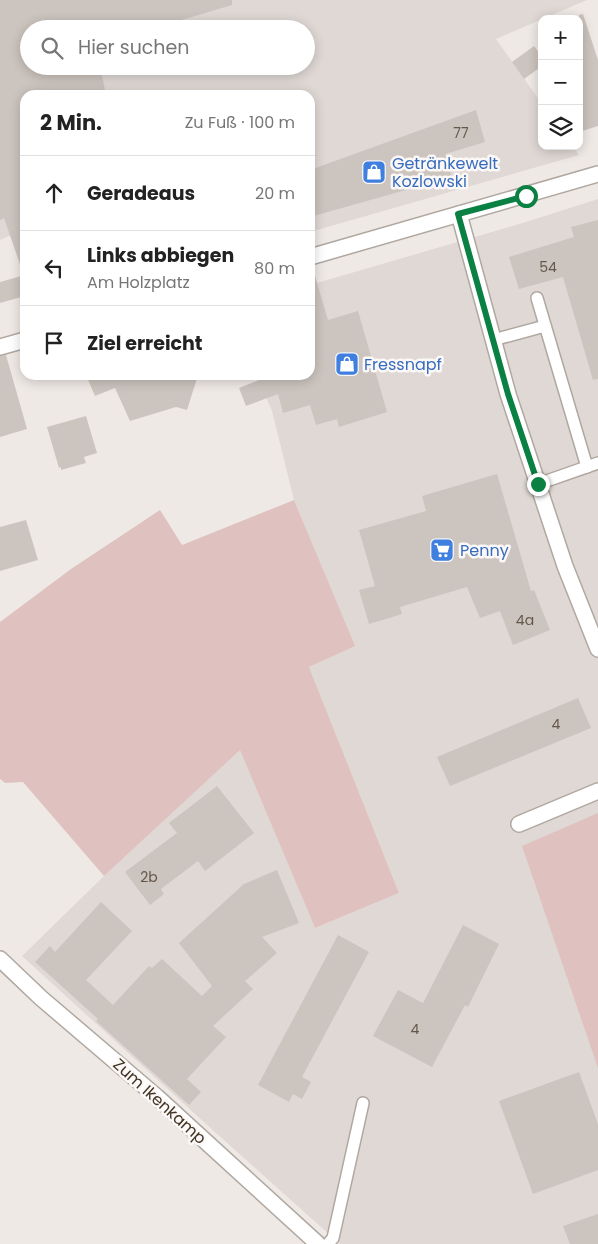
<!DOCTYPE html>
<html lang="de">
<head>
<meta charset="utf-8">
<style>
	:root { --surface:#fff; --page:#f6f6f6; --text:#222; --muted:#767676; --line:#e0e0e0 }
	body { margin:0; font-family:Poppins,sans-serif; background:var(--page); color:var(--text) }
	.controls { position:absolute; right:15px; top:15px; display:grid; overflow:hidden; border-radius:10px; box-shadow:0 2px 12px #0003 }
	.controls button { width:45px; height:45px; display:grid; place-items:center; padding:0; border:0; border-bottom:1px solid var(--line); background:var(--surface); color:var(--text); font:25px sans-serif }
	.stop { position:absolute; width:15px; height:15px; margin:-11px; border:4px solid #0b8043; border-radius:50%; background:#fff }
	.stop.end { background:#0b8043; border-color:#fff; box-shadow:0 1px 5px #0008 }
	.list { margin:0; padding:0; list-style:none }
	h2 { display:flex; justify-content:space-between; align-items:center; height:65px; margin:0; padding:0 20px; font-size:21px }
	h2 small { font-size:16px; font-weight:400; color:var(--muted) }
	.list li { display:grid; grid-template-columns:32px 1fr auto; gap:15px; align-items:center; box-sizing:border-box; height:75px; padding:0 20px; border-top:1px solid var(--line) }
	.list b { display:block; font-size:19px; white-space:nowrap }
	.list p { margin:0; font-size:16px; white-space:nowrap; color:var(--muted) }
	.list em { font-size:16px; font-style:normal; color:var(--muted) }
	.icon { flex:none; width:28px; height:28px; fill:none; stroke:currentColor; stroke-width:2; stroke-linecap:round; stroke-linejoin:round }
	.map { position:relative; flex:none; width:598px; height:1244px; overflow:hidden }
	.search { position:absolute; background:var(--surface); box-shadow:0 2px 12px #0003; left:20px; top:20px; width:295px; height:55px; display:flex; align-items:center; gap:12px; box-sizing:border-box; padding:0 18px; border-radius:28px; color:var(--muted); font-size:19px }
	.panel { position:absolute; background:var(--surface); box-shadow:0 2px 12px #0003; left:20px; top:90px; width:295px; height:290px; border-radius:15px }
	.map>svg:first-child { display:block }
	.built { fill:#dfd8d4; fill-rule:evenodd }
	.green { fill:#dfc2bf }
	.building { fill:#ccc4be }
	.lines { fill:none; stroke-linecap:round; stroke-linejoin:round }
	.service-casing { stroke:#b0a8a0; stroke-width:14 }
	.minor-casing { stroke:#b0a8a0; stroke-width:18 }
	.service { stroke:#fff; stroke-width:11 }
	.minor { stroke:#fff; stroke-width:15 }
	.route { stroke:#0b8043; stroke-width:6 }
	.labels { text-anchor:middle; stroke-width:5; stroke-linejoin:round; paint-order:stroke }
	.number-label { font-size:14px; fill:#64584a }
	.shop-label { font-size:16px; fill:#366cbe; stroke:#fbf8f7; text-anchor:start }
	.street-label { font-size:16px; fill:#413424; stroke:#fbf8f7 }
</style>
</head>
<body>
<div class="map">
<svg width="598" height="1244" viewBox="0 0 598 1244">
	<rect width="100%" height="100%" fill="#efe9e6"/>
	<g class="built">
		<path d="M0,0H587L496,39L542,104V146H573L579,155L310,232V95H25V229L0,240ZM29,29H306V66H29Z"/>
		<polygon points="598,199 598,1244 340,1244 216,1133 22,956 104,876 240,749 315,928 399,893 309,667 354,646 294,500 272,411 256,375 310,375 310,285 526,222"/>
	</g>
	<g class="green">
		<polygon points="294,500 355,646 309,667 399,893 315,928 240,750 104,876 23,782 5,783 0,779 0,622 71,569 160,510 182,545"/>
		<polygon points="598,813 598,1068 522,846"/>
	</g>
	<g class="building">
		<polygon points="0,0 232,0 232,5 151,29 29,29 29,66 100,66 106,95 25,95 25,270 22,270 4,218 0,220"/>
		<polygon points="583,14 598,60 598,126 579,132 579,15"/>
		<polygon points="534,46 542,57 542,66 524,79 512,62"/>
		<polygon points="476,110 485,142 445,154 452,177 310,217 310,170"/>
		<polygon points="598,220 598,379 593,380 563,277 519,289 509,257 574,237 571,227"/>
		<polygon points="25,275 25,296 0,303 0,282"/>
		<polygon points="315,276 328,320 358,311 387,412 339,427 337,419 316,425 310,405 283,413 278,394 246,406 239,388 272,375 310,375 310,277"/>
		<polygon points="6,355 27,429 0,437 0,356"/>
		<polygon points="86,375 198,375 187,410 176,407 130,421 115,388 95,396"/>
		<polygon points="86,416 97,453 84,457 86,463 61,470 61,467 59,468 47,427"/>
		<polygon points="497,474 531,591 534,590 550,630 513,645 500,611 480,618 467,587 400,607 402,614 369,624 359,590 375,586 359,530 426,511 422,496"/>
		<polygon points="26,520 38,560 0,571 0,527"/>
		<polygon points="578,698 591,728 450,786 437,757"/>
		<polygon points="217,786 254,833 205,871 198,861 161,889 164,894 150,905 125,872 177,833 169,823"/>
		<polygon points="277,870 299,923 262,937 277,953 245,981 253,989 213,1026 226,1037 187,1079 201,1092 189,1105 96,1021 98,1019 35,962 50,946 55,952 101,902 132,931 86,980 113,1005 149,966 152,968 162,959 202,996 212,986 179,943 244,884"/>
		<polygon points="463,925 499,944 468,1007 465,1005 432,1067 373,1036 398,990 423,1003"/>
		<polygon points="338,935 369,952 302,1077 311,1082 302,1099 293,1094 289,1102 258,1085"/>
		<polygon points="579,1072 598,1124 598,1170 533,1194 499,1101"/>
		<polygon points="598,1214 598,1244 570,1244 563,1226"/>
	</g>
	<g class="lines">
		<g class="service-casing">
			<g id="service">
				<polyline points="537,298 587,467"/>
				<polyline points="493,340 545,326"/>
				<polyline points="538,484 598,463"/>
				<polyline points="328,1244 333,1238 363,1103"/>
			</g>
		</g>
		<g class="minor-casing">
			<g id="minor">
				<polyline points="459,214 508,394 565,566 598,649"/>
				<polyline points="310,257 598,174"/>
				<polyline points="0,347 25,340"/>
				<polyline points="519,824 598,791"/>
				<polyline points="0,959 41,998 157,1097 318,1244"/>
			</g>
		</g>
		<use href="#service" class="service"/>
		<use href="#minor" class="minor"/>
	</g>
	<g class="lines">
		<polyline class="route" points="526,196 458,214 508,394 538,484"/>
	</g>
	<defs>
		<g id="shop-square" transform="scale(1.25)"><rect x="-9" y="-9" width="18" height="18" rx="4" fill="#3f7fe0" stroke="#fbf8f7"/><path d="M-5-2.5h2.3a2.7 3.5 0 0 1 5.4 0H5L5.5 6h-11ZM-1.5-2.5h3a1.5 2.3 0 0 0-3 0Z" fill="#fff"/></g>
		<g id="supermarket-square" transform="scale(1.25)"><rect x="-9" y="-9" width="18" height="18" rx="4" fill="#3f7fe0" stroke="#fbf8f7"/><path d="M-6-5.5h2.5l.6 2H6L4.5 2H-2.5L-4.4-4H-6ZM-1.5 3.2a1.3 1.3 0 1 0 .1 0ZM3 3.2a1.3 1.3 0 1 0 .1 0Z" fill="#fff"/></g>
	</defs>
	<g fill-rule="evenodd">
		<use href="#shop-square" x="374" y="172"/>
		<use href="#shop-square" x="347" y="364"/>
		<use href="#supermarket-square" x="442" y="550"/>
	</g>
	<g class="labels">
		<g class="number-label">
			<text x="461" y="138">77</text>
			<text x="548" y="272">54</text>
			<text x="525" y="625">4a</text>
			<text x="556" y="729">4</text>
			<text x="149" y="882">2b</text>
			<text x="415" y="1034">4</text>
		</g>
		<g class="shop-label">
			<text x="392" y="169">Getränkewelt<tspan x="392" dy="18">Kozlowski</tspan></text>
			<text x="364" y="370">Fressnapf</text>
			<text x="460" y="556">Penny</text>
		</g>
		<g class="street-label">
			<text transform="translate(160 1101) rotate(42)" y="6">Zum Ikenkamp</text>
		</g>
	</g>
</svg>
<div class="controls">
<button>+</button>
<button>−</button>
<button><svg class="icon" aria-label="layers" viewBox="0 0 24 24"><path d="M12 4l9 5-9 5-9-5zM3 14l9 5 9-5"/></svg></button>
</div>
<div class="stop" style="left:526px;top:196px"></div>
<div class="stop end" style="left:538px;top:484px"></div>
<div class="search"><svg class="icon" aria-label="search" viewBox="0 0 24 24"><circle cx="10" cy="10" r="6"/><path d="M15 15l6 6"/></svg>Hier suchen</div>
<section class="panel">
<h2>2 Min.<small>Zu Fuß · 100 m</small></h2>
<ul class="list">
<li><svg class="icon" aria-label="ahead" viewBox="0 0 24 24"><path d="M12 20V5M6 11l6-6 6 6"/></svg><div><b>Geradeaus</b></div><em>20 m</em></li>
<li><svg class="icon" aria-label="left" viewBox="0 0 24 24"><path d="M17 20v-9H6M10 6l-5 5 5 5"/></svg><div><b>Links abbiegen</b><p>Am Holzplatz</p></div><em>80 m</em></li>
<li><svg class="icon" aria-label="arrive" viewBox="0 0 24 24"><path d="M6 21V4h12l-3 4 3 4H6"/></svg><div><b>Ziel erreicht</b></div></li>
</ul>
</section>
</div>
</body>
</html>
